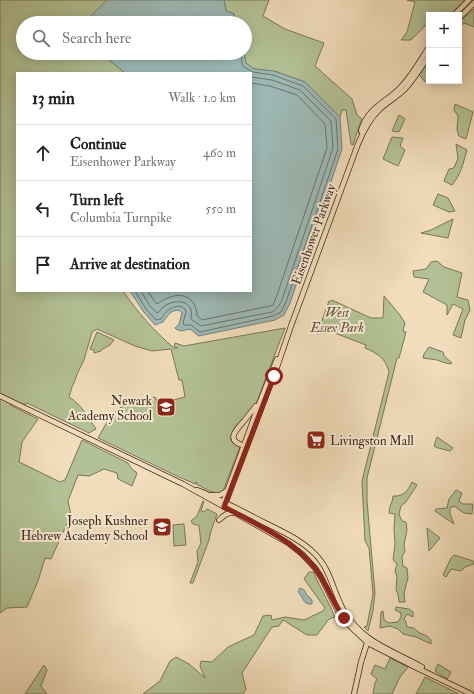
<!DOCTYPE html>
<html lang="en">
<head>
<meta charset="utf-8">
<style>
	:root { --surface:#fff; --page:#f6f6f6; --text:#202124; --muted:#757577; --line:#e0e0e0 }
	body { margin:0; font-family:"IM FELL Double Pica",serif; background:var(--page); color:var(--text) }
	.controls { position:absolute; right:12px; top:12px; display:grid; overflow:hidden; border-radius:0px; box-shadow:0 2px 10px #0003 }
	.controls button { width:36px; height:36px; display:grid; place-items:center; padding:0; border:0; border-bottom:1px solid var(--line); background:var(--surface); color:var(--text); font:20px sans-serif }
	.stop { position:absolute; width:12px; height:12px; margin:-9px; border:3px solid #8f2418; border-radius:50%; background:#fff }
	.stop.end { background:#8f2418; border-color:#fff; box-shadow:0 1px 4px #0008 }
	.list { margin:0; padding:0; list-style:none }
	h2 { display:flex; justify-content:space-between; align-items:center; height:52px; margin:0; padding:0 16px; font-size:17px }
	h2 small { font-size:13px; font-weight:400; color:var(--muted) }
	.list li { display:grid; grid-template-columns:26px 1fr auto; gap:12px; align-items:center; box-sizing:border-box; height:56px; padding:0 16px; border-top:1px solid var(--line) }
	.list b { display:block; font-size:15px; white-space:nowrap }
	.list p { margin:0; font-size:13px; white-space:nowrap; color:var(--muted) }
	.list em { font-size:13px; font-style:normal; color:var(--muted) }
	.icon { flex:none; width:22px; height:22px; fill:none; stroke:currentColor; stroke-width:2; stroke-linecap:round; stroke-linejoin:round }
	.map { position:relative; flex:none; width:474px; height:694px; overflow:hidden }
	.search { position:absolute; background:var(--surface); box-shadow:0 2px 10px #0003; left:16px; top:16px; width:236px; height:44px; display:flex; align-items:center; gap:10px; box-sizing:border-box; padding:0 14px; border-radius:22px; color:var(--muted); font-size:15px }
	.panel { position:absolute; background:var(--surface); box-shadow:0 2px 10px #0003; left:16px; top:72px; width:236px; height:220px; border-radius:0px }
	.map>svg:first-child { display:block }
	.green { fill:#b3c296; stroke:#7b7659 }
	.water { fill:#9dbbb8; stroke:#79817a }
	.lines { fill:none; stroke-linecap:round; stroke-linejoin:round }
	.shore { stroke:#70726a; stroke-width:1 }
	.major-casing { stroke:#43291c; stroke-width:6 }
	.major { stroke:#f2debc; stroke-width:4.5 }
	.route { stroke:#8f2418; stroke-width:5 }
	.labels { text-anchor:middle; stroke-width:4; stroke-linejoin:round; paint-order:stroke }
	.street-label { font-size:13px; fill:#43291c; stroke:#f7ead3 }
	.park-label { font-size:13px; font-style:italic; fill:#5f4f3a; stroke:#f7ead3 }
	.poi-label { font-size:13px; fill:#43291c; stroke:#f7ead3; text-anchor:end }
</style>
</head>
<body>
<div class="map">
<svg width="474" height="694" viewBox="0 0 474 694">
	<rect width="100%" height="100%" fill="#f2debc"/>
	<filter id="stains"><feTurbulence type="fractalNoise" baseFrequency=".005" numOctaves="4"/><feColorMatrix values="0 0 0 0 .2 0 0 0 0 .09 0 0 0 0 .02 0 0 0 .5 -.17"/></filter>
	<radialGradient id="worn" r=".72"><stop offset=".6" stop-color="#630" stop-opacity="0"/><stop offset="1" stop-color="#630" stop-opacity=".3"/></radialGradient>
	<g class="green">
		<path d="M0,0H107L91,16L87,23H23V53H87L102,54L125,73H17V291H123C138,313 154,331 174,348H178L174,346L175,343L184,346L285,328L256,404L234,429L233,439L240,447L223,491C214,496 205,488 196,484V482L195,484L177,476L98,438L107,422L114,413L126,403L155,397L157,401L162,403L185,397L182,380H179L171,349L152,351L135,346L97,329L92,332L84,360L77,374L74,383L72,387L69,397C82,405 88,417 96,429L89,433L27,403L26,404H11L10,405L38,419L22,442L19,462L60,482L65,480L82,440L128,463L131,468L137,473L132,486L118,479L117,473L104,469L89,476L78,475L68,501L71,515L51,559L45,558L38,581L27,607L7,608L0,613Z"/>
		<path d="M224,0H269L263,16L285,29L324,43L315,66L352,99L357,115L362,119C358,128 356,136 353,145L351,144L346,110H342L340,117L305,82L274,71L254,69L245,63L244,53L245,23H234V14L226,11Z"/>
		<polygon points="407,0 465,0 450,15 429,15 429,22 411,40 401,40 407,32 415,2"/>
		<polygon points="474,9 474,27 464,23 459,28 459,22"/>
		<polygon points="429,60 429,76 425,82 419,74"/>
		<polygon points="455,104 473,112 466,139 459,136 457,130 458,116 454,110"/>
		<polygon points="399,115 405,119 399,132 392,131"/>
		<polygon points="392,137 403,138 400,146 405,150 398,166 383,159"/>
		<path d="M456,144L467,150C463,164 461,174 452,185L444,181L449,169L454,168L458,158Z"/>
		<polygon points="438,194 448,198 455,211 449,212 433,205"/>
		<polygon points="453,219 448,238 421,233 431,230"/>
		<polygon points="437,261 444,267 462,273 457,297 468,300 470,310 465,320 461,338 453,335 463,309 453,304 447,315 447,305 423,292 429,279 414,277 413,271 426,269 431,262"/>
		<path d="M384,296L400,315L405,323L403,331L406,332L399,358H397L367,478V501L375,593L373,611L368,631L364,627L367,626L373,594L369,548L365,541L362,481L389,372C385,357 378,354 365,348L366,345L332,332L317,334L329,301H331L332,300L371,318H383Z"/>
		<polygon points="97,332 114,340 110,345 101,350 101,351 94,353 94,350 90,349"/>
		<polygon points="429,347 443,352 444,356 452,363 450,364 442,362 437,360 423,358 424,354"/>
		<polygon points="437,437 453,448 450,451 438,448 434,446"/>
		<path d="M412,482L417,485L406,502L401,506L399,514L402,521L406,522L407,530L404,545L405,551L402,557L403,566L407,568L408,578L406,585L404,594L405,602H399L398,594L396,590L397,577L395,571L397,564L393,560L395,544L394,530L395,514L389,513C389,506 393,502 393,496C404,497 408,490 412,482Z"/>
		<polygon points="456,490 462,493 459,501 463,504 473,504 472,514 464,513 454,506 450,508 450,514 454,524 435,511 436,509 447,508 449,499"/>
		<path d="M203,501H204L201,511L204,512L207,509L217,514L211,531L209,540L193,583H190L198,562L197,551L201,543L199,526L198,525C195,525 192,524 191,521L197,516Z"/>
		<polygon points="184,524 186,545 174,546 173,525"/>
		<polygon points="427,528 440,538 429,551"/>
		<polygon points="454,555 473,561 474,564 465,567 461,571 451,569 446,577 443,575 451,558"/>
		<polygon points="309,572 313,572 330,606 335,617 329,619 317,635 307,635 283,620 279,626 272,627 242,673 246,689 243,694 143,694 160,681 170,661 176,657 189,664 205,678 200,666 201,661 212,662 228,647 254,635 263,616 271,615 272,620 285,617 304,620 323,611 325,608 304,579"/>
		<polygon points="396,607 409,609 413,612 413,617 407,614 404,619 406,622 407,627 414,628 418,632 427,636 431,640 431,644 416,637 403,634 398,629 390,626 380,628 381,612 383,611 384,620 389,623 398,622 401,617 401,613 395,610"/>
		<polygon points="390,658 408,667 400,677 392,694 373,694 375,683 377,679 371,674 375,665 385,669"/>
		<polygon points="438,664 451,672 447,679 435,671"/>
		<polygon points="44,665 47,670 41,686 47,694 25,694"/>
		<polygon points="425,677 459,694 416,694"/>
	</g>
	<g class="water">
		<polygon points="107,0 224,0 226,11 234,14 234,23 87,23 91,16"/>
		<polygon points="87,53 244,53 246,63 254,69 274,71 305,82 340,117 342,149 290,303 284,315 275,320 199,336 190,329 181,331 176,329 175,328 179,324 182,313 179,310 173,311 169,314 163,322 155,325 143,311 130,291 251,291 251,73 125,73 102,54"/>
		<path d="M300,588L304,590L307,595L312,600V604C302,605 304,597 298,592Z"/>
	</g>
	<g class="lines">
		<g class="shore">
			<path d="M135,291L146,309L156,320L161,319C166,311 170,307 180,306L185,309L186,312L183,323L184,325H191L200,332L273,316L281,312L286,302L338,149L336,119L303,86L273,75L253,72L244,67L242,64L241,53"/>
			<path d="M141,291L150,306L157,313C160,312 161,309 163,307C171,301 187,298 191,310C192,313 191,317 191,319L201,326L272,312C278,309 279,305 282,300L333,148L331,121L300,90L272,80L251,77"/>
			<path d="M148,291L155,302L157,304C160,302 164,299 168,298C183,291 197,299 197,316L202,320L270,306L273,305L276,298L327,148L325,124L297,95L270,86L251,83"/>
		</g>
		<g class="major-casing">
			<g id="major">
				<polyline points="454,15 469,0"/>
				<polyline points="459,18 474,3"/>
				<path d="M361,131C368,107 385,103 400,88C412,76 420,61 429,47"/>
				<polyline points="0,396 183,484 237,514 288,543 302,554 315,568 321,577 338,611 351,627 368,643 413,666 471,694"/>
				<path d="M245,446C225,441 235,431 244,421C248,416 252,411 256,406"/>
				<path d="M197,490C220,499 242,511 263,522C281,531 300,539 315,554C331,570 333,592 344,611C363,643 392,650 422,667"/>
				<polyline points="211,495 220,495 227,491"/>
				<polyline points="224,500 259,404 277,359"/>
				<path d="M224,507L277,367L291,326L358,144C363,132 369,119 379,110C387,102 397,97 405,89C414,79 421,67 429,56"/>
				<path d="M219,520C224,515 228,512 235,513"/>
				<polyline points="354,694 361,662 368,640"/>
			</g>
		</g>
		<use href="#major" class="major"/>
	</g>
	<g class="lines">
		<path class="route" d="M274,376L224,507C255,523 294,541 315,568C327,584 333,603 344,618"/>
	</g>
	<defs>
		<g id="school-square" transform="scale(1)"><rect x="-9" y="-9" width="18" height="18" rx="4" fill="#8f2418" stroke="#f7ead3"/><path d="M0-5L7-2L0 1L-7-2ZM-4 1L0 2.5L4 1V4Q0 6-4 4Z" fill="#fff"/></g>
		<g id="supermarket-square" transform="scale(1)"><rect x="-9" y="-9" width="18" height="18" rx="4" fill="#8f2418" stroke="#f7ead3"/><path d="M-6-5.5h2.5l.6 2H6L4.5 2H-2.5L-4.4-4H-6ZM-1.5 3.2a1.3 1.3 0 1 0 .1 0ZM3 3.2a1.3 1.3 0 1 0 .1 0Z" fill="#fff"/></g>
	</defs>
	<g fill-rule="evenodd">
		<use href="#school-square" x="166" y="407"/>
		<use href="#supermarket-square" x="316" y="440"/>
		<use href="#school-square" x="162" y="527"/>
	</g>
	<g class="labels">
		<g class="street-label">
			<text transform="translate(313 234) rotate(-70)" y="5">Eisenhower Parkway</text>
		</g>
		<g class="park-label">
			<text x="337" y="317">West<tspan x="337" dy="15">Essex Park</tspan></text>
		</g>
		<g class="poi-label">
			<text x="152" y="405">Newark<tspan x="152" dy="15">Academy School</tspan></text>
			<text x="330" y="445" text-anchor="start">Livingston Mall</text>
			<text x="148" y="525">Joseph Kushner<tspan x="148" dy="15">Hebrew Academy School</tspan></text>
		</g>
	</g>
	<rect width="100%" height="100%" filter="url(#stains)"/>
	<rect width="100%" height="100%" fill="url(#worn)"/>
</svg>
<div class="controls">
<button>+</button>
<button>−</button>
</div>
<div class="stop" style="left:274px;top:376px"></div>
<div class="stop end" style="left:344px;top:618px"></div>
<div class="search"><svg class="icon" aria-label="search" viewBox="0 0 24 24"><circle cx="10" cy="10" r="6"/><path d="M15 15l6 6"/></svg>Search here</div>
<section class="panel">
<h2>13 min<small>Walk · 1.0 km</small></h2>
<ul class="list">
<li><svg class="icon" aria-label="ahead" viewBox="0 0 24 24"><path d="M12 20V5M6 11l6-6 6 6"/></svg><div><b>Continue</b><p>Eisenhower Parkway</p></div><em>460 m</em></li>
<li><svg class="icon" aria-label="left" viewBox="0 0 24 24"><path d="M17 20v-9H6M10 6l-5 5 5 5"/></svg><div><b>Turn left</b><p>Columbia Turnpike</p></div><em>550 m</em></li>
<li><svg class="icon" aria-label="arrive" viewBox="0 0 24 24"><path d="M6 21V4h12l-3 4 3 4H6"/></svg><div><b>Arrive at destination</b></div></li>
</ul>
</section>
</div>
</body>
</html>
